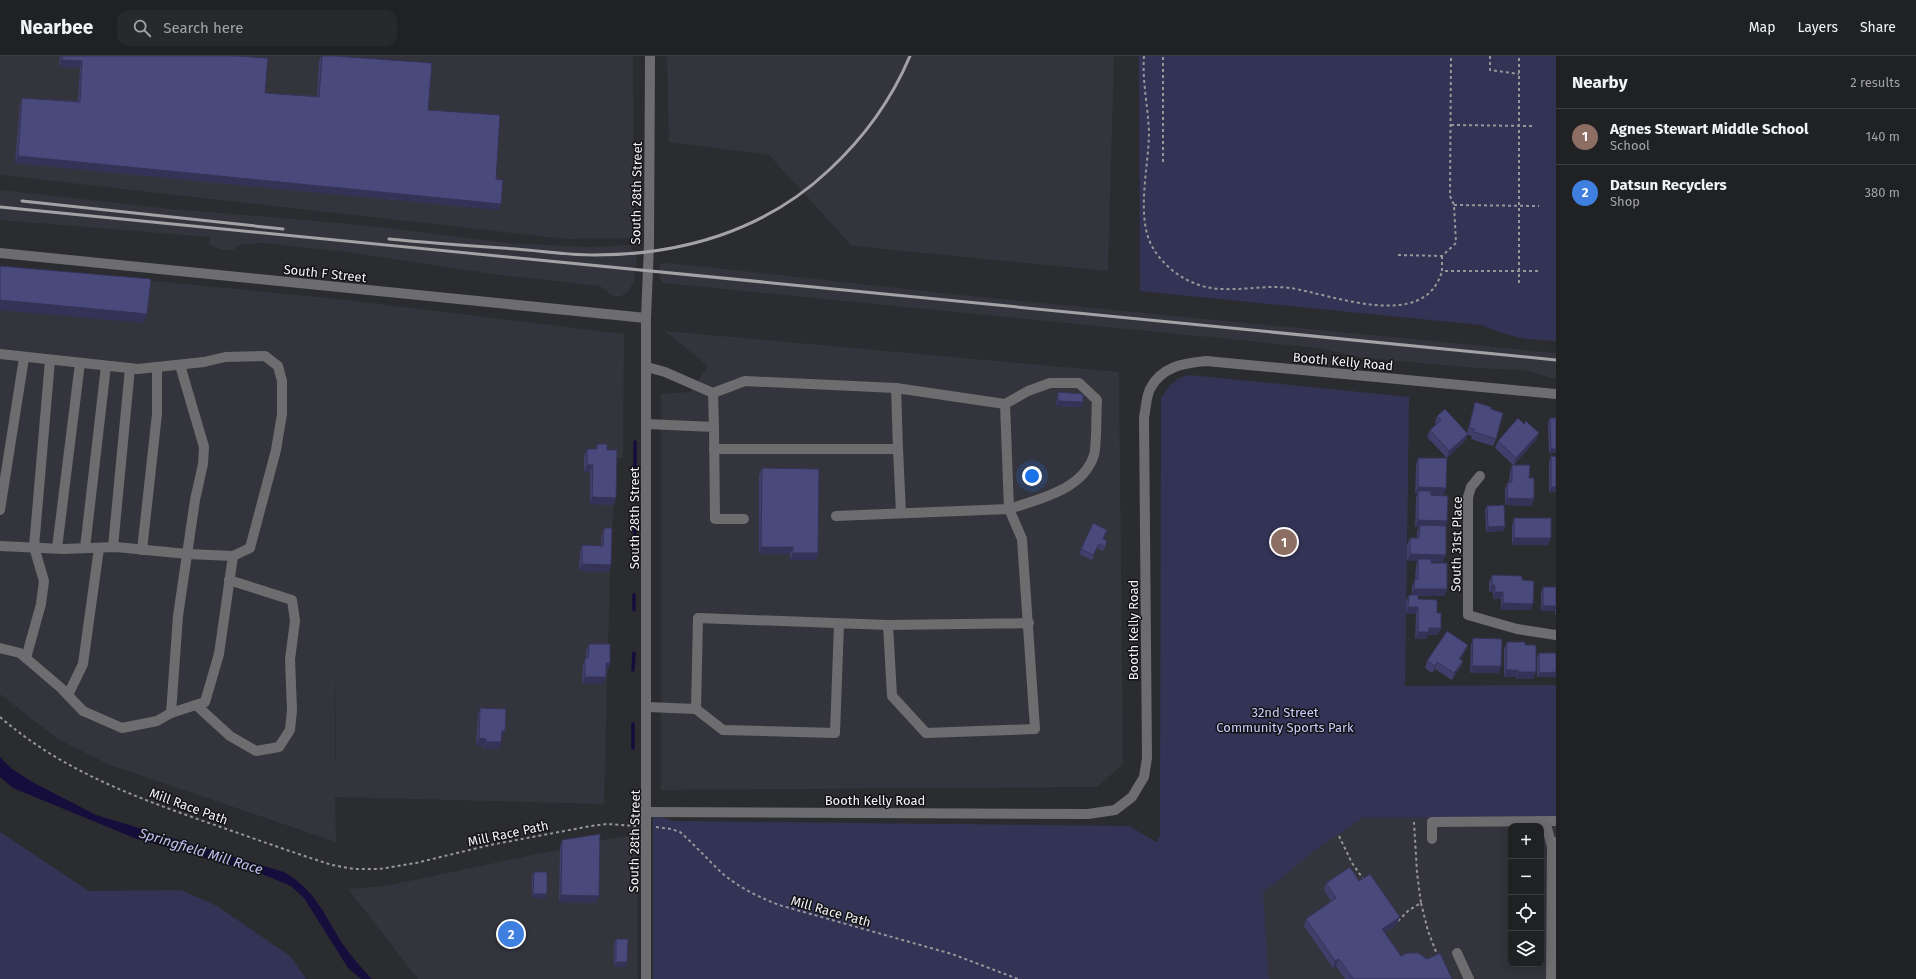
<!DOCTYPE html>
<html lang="en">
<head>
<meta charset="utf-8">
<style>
	:root { --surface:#202123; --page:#28292b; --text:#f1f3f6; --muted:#a2a3a6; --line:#3d3e41; --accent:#bca0f2 }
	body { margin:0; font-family:"Fira Sans",sans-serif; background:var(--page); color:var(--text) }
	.controls { position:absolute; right:12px; bottom:12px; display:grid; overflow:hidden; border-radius:8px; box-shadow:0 2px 10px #0003 }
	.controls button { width:36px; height:36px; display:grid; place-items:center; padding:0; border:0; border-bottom:1px solid var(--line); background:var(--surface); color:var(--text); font:20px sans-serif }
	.you { position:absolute; left:1032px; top:420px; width:14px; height:14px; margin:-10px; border:3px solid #fff; border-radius:50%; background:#1a73e8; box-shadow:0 0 0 6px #1a73e833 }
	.badge { display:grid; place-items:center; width:26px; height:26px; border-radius:50%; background:var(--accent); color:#fff; font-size:13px; font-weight:700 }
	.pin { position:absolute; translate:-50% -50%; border:2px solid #fff; box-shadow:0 1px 4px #0006 }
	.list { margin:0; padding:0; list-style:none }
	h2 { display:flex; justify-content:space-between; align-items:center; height:52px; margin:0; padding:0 16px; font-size:17px }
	h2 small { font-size:13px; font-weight:400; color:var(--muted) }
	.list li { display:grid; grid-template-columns:26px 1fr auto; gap:12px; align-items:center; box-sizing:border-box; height:56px; padding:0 16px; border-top:1px solid var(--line) }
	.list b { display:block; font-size:15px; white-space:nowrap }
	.list p { margin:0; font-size:13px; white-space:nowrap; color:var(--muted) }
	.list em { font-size:13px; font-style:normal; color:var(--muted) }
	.icon { flex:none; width:22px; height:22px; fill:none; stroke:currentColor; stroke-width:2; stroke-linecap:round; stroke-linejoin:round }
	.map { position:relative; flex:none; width:1556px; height:923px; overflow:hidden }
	header { display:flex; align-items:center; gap:24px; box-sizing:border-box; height:56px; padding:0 20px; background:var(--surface); border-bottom:1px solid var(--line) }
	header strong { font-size:19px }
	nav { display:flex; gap:22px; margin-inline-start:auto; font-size:14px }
	.search { width:280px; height:36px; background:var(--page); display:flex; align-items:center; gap:10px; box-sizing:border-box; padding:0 14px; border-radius:12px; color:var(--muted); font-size:15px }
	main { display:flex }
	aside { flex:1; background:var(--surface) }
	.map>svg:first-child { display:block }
	.built { fill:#34343d; fill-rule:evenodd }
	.green { fill:#335 }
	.water { fill:#150d3c }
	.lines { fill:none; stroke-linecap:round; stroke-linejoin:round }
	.stream { stroke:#150d3c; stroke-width:3.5 }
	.path { stroke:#97979a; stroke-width:2; stroke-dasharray:3 3; stroke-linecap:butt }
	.minor { stroke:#6d6d6f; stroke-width:10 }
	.rail { stroke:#a3a3a6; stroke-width:3 }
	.wall { fill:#403f6b }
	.shaded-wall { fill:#343357 }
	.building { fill:#4a497c; stroke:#343357 }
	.labels { text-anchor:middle; stroke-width:3; stroke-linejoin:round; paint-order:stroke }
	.street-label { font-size:13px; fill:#f3f3f6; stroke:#141416 }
	.park-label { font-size:13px; fill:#c9cbfc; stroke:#141416 }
	.water-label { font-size:14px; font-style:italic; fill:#bfc1f2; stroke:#141416 }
</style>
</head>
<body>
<header>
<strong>Nearbee</strong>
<div class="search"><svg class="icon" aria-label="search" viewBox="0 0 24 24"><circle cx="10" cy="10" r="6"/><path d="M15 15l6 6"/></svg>Search here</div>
<nav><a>Map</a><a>Layers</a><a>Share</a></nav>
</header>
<main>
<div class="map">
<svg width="1556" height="923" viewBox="0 0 1556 923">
	<rect width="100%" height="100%" fill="#2b2c2f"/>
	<g class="built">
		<polygon points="0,0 633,0 634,182 566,183 0,119"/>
		<polygon points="667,0 1114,0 1108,215 852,190 769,99 669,86"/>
		<polygon points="0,134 161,152 362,169 508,187 589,191 630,189 637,202 634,224 629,235 621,240 614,241 600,230 499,219 347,196 263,187 239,189 233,194 221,194 210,189 209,181 0,164"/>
		<polygon points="671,207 969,240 1556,297 1556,323 1523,314 1477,312 1363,302 1319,292 663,227 660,223 660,208"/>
		<path d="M0,210L337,243L624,278L623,402H616L610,516L604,748L335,741L336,786L110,709L58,683L0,638ZM336,600V704H335Z"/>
		<polygon points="665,275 1119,316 1123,708 1097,731 661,734 661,338 690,336 708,310"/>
		<path d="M1189,319L1409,341L1405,630L1556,629V923H1269L1161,343L1171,328L1178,322ZM1511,770H1541V908H1511Z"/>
		<polygon points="637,778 638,923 418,923 348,833 385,830 609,783"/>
	</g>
	<g class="green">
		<polygon points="1139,0 1556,0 1556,285 1526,283 1502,277 1481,269 1140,235"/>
		<path d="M1189,319L1409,341L1405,630L1556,629V760L1362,762L1314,795L1263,837L1269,923H653V758L673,765L1129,770L1156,786L1160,781L1161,343C1169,330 1174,323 1189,319Z"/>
		<polygon points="0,776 89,835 181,834 217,850 290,900 306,923 0,923"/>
	</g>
	<path class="water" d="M0,701L12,713L34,727L96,759L284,816C315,834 324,858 342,887C351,900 361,912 372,923H361L348,912L304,842L291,830L262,818L137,783L13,732L0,721Z"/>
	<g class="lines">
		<g class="stream">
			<polyline points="635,386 635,436"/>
			<polyline points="635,471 635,501"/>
			<polyline points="634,539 634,554"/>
			<polyline points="633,614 634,597"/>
			<polyline points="633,668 633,692"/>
			<polyline points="632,811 632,827"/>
		</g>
		<g class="path">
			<path d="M1144,0C1142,25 1148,50 1149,76C1149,110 1135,162 1153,192C1167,216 1195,233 1223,233C1246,234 1267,229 1290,232C1331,238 1425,277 1442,215"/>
			<polyline points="1490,0 1490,14 1519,18"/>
			<polyline points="1451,69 1532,70"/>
			<polyline points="1163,106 1163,0"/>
			<polyline points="1454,149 1539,150"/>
			<polyline points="1398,199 1442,200 1456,187 1454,149 1450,140 1451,0"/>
			<polyline points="1442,200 1442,215 1538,215"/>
			<polyline points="1519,227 1519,0"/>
			<path d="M0,661C63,715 132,740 209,767C250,781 291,796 332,809L354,813H379L416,807L490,789L591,770L607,768L636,770"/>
			<path d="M656,771L671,773L680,776C695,789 708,804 722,817C739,832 759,841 779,849L952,898L1018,923"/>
			<polyline points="1339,780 1352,807 1364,824"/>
			<polyline points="1421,847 1428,875 1438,901"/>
			<polyline points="1398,865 1409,854 1421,847 1417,817 1414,766"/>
		</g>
		<g class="minor">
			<polyline points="0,197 646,262"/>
			<polyline points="0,298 138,313 204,306 225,301 265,300 278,310 282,325 282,358 276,394 250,492 233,500 187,498 116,491 63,493 0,490"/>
			<polyline points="647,311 665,316 713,337 745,325 896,332 1005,348 1009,453 836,460"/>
			<polyline points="713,337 714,371"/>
			<path d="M1005,348L1028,335L1050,327H1079L1097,344C1096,357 1097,388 1094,399C1083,434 1039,443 1009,453L1022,483L1035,673L926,677L892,640L888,569L1029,567"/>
			<polyline points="647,368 714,371 715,463 744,463"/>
			<polyline points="714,393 898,393 896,332"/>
			<polyline points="898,393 901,457"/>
			<polyline points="1480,420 1471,431 1468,441 1468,559 1517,573 1556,579"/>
			<polyline points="0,454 24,302"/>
			<polyline points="113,491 130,312"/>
			<polyline points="57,492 80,307"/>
			<polyline points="85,492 106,310"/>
			<polyline points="142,494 157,358 157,311"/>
			<polyline points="839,568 835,677 723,674 696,653 698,562 888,569"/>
			<polyline points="0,592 20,597 61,632 83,655 122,672 157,665 171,657 205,646 219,598 233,500"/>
			<polyline points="26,602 41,548 44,525 34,491 50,304"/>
			<polyline points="68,639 83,608 99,492"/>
			<polyline points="196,649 230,680 256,695 279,691 290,674 292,654 290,603 295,565 292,544 229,524"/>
			<polyline points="647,651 696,653"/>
			<polyline points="171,657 178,560 195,444 203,408 204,391 180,309"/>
			<path d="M647,756L1088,758L1115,754L1132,741L1144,721L1147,702L1144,361C1146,353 1146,341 1150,333C1161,311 1183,307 1206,305L1556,338"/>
			<polyline points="1538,765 1547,772 1552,791"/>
			<polyline points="1432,783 1432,766 1556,765"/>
			<polyline points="1457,897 1469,923"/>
			<polyline points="646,923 646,262 649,189 650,0"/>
			<polyline points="1551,923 1552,791 1556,786"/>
		</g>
		<g class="rail">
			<polyline points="22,145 283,173"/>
			<polyline points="0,151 1556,304"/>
			<path d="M389,183C431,187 473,190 516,193C542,195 568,199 594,199C681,199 764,175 828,115C864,82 891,45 910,0"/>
		</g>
	</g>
	<g class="wall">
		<polygon points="60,0 236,0 265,37 317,40 319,6 321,0 428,54 496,123 499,154 15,107 20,49 22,42 78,45 80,12 59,11"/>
		<polygon points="1058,336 1083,346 1081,351 1056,350 1057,341"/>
		<polygon points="1475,346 1491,353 1496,383 1493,390 1471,383 1472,380 1467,379 1465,385 1447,402 1427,381 1430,374 1436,368 1435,367 1437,360 1467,377 1473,353"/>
		<polygon points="1550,362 1556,397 1549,397 1548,367"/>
		<polygon points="1536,384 1514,409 1529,422 1532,450 1505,449 1505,433 1508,426 1509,426 1510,416 1512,409 1513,409 1495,392 1498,385"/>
		<polygon points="597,388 607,394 616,442 614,449 590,448 590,416 584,416 584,400 587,393 595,393"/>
		<polygon points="1551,400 1556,401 1556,436 1549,436 1549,405"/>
		<polygon points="1418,402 1446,432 1443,439 1431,438 1431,439 1447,465 1446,470 1446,499 1443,506 1431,505 1431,507 1447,533 1444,540 1418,540 1418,543 1437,557 1441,572 1438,579 1428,579 1426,583 1415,583 1416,558 1406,558 1406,546 1409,539 1412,539 1412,530 1415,523 1416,510 1417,505 1407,505 1407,489 1410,482 1417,482 1417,476 1419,471 1415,471 1416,442 1417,438 1415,438 1416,409"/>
		<polygon points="762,412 818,497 816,504 790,504 790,498 759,498 759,419"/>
		<polygon points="1487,450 1505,470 1503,475 1486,476 1485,454"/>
		<polygon points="1514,462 1548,489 1512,489 1512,469"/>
		<polygon points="604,472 609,516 579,515 580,496 582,489 601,490 602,479"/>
		<polygon points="1103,483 1106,489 1103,495 1097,492 1092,504 1079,498 1081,493"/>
		<polygon points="1492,519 1522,524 1531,554 1501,554 1501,543 1493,543 1493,536 1489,536 1489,526"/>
		<polygon points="1543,531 1556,531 1556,559 1555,559 1555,555 1541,555 1541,536"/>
		<polygon points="1473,582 1499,617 1470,617 1471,589"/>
		<polygon points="1507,586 1525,589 1536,616 1533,623 1516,623 1516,621 1504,621 1504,593"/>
		<polygon points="589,588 610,607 608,614 606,614 603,628 582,628 583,609 585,602 586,602 586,595"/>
		<polygon points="1468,589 1465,596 1460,604 1463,605 1460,612 1452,624 1435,613 1432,617 1425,612 1427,605"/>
		<polygon points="1539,597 1556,597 1556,621 1537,621 1537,602"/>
		<polygon points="480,652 502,682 501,686 499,693 484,693 484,690 476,689 478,659"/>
		<polygon points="562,784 596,847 559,846 560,791"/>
		<polygon points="534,816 545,843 532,842 532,820"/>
		<polygon points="1359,825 1400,861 1397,868 1385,877 1401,900 1452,923 1345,923 1336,910 1333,912 1304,870 1306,863 1331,845 1324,834 1326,827"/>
		<polygon points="616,883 627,906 626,911 614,911 614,888"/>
	</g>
	<g class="shaded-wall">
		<polygon points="62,4 82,5 80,12 59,11"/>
		<polygon points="18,100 501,148 499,154 15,107"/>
		<polygon points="0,244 147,258 144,267 0,254"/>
		<polygon points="1058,345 1083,346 1081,351 1056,350"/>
		<polygon points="1539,377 1536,384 1514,409 1516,402"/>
		<polygon points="1468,378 1465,385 1447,402 1449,395"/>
		<polygon points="1551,393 1556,393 1556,397 1549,397"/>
		<polygon points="587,409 593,409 590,416 584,416"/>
		<polygon points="1418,431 1446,432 1443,439 1418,438 1418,435 1417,438 1415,438"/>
		<polygon points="1551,431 1556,431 1556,436 1549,436"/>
		<polygon points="592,441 616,442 614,449 590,448"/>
		<polygon points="1507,442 1534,443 1532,450 1505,449"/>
		<polygon points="1418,464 1447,465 1445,472 1420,469 1419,471 1415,471"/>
		<polygon points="1505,470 1503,475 1486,476 1488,471"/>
		<polygon points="1514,482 1551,482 1548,489 1512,489"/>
		<polygon points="761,491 793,491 790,498 759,498"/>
		<polygon points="793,497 818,497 816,504 790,504"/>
		<polygon points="1410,498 1446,499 1443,506 1418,505 1418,503 1417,505 1407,505"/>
		<polygon points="582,508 611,509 609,516 579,515"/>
		<polygon points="1492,529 1495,529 1493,536 1489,536"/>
		<polygon points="1414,533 1447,533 1444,540 1412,540"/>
		<polygon points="1495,536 1503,536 1501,543 1493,543"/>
		<polygon points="1503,547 1533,548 1531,554 1501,554"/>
		<polygon points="1543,550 1556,550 1556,552 1555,555 1541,555"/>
		<polygon points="1408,551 1418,551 1416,558 1406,558"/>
		<polygon points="1429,572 1441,572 1438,579 1428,579 1426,583 1415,583 1418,576"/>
		<polygon points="1468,589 1465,596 1456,610 1459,603"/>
		<polygon points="1463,605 1460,612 1452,624 1454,617"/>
		<polygon points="1437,606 1435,613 1432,617 1435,610"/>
		<polygon points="606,607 610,607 608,614 604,614"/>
		<polygon points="1472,610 1501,610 1499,617 1470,617"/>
		<polygon points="1506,614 1518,614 1516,621 1504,621"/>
		<polygon points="1518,616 1536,616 1533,623 1516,623"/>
		<polygon points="1556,616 1556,621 1537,621 1539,617"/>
		<polygon points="585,621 606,621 603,628 582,628"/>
		<polygon points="502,675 505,675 502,682 499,682"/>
		<polygon points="479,682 486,683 484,690 476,689"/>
		<polygon points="486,686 501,686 499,693 484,693"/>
		<polygon points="533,838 547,838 545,843 532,842"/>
		<polygon points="561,839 599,840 596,847 559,846"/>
		<polygon points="1400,861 1397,868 1380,880 1382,873"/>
		<polygon points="1339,903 1336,910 1333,912 1335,905"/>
		<polygon points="616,906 627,906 626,911 614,911"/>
	</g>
	<g class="building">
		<polygon points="62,0 236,0 268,2 265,37 319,41 322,0 336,0 432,7 428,54 500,59 496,123 503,124 501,148 18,100 22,42 80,46 82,5 62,4"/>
		<polygon points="0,210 151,223 147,258 0,244"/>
		<polygon points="1058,336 1083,338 1083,346 1058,345"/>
		<polygon points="1475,346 1491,351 1491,353 1503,357 1496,383 1474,376 1474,373 1469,372"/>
		<polygon points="1445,353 1468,378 1449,395 1430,374 1441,364 1437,360"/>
		<polygon points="1518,362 1524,368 1526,365 1539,377 1516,402 1498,385"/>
		<polygon points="1550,362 1556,362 1556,393 1551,393"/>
		<polygon points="597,388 607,388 607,394 617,394 616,442 592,441 593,409 587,409 587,393 597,393"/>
		<polygon points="1551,400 1556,401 1556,431 1551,431"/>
		<polygon points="1418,402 1447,402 1446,432 1418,431"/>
		<polygon points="1512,409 1530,409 1529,422 1534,422 1534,443 1507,442 1508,426 1512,426"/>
		<polygon points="762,412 819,413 818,497 793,497 793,491 761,491"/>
		<polygon points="1418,435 1431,435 1431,439 1448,440 1447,465 1418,464"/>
		<polygon points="1504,449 1505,470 1488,471 1487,450"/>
		<rect x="1514" y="462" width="37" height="20"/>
		<polygon points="1093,467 1107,474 1103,483 1107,485 1105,491 1099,488 1093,499 1081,493"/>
		<polygon points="1420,469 1446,470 1446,499 1410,498 1410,482 1419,482"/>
		<polygon points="604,472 612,472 611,509 582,508 582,489 603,490"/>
		<polygon points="1418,503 1431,503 1431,507 1447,507 1447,533 1414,533 1415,523 1418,523"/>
		<polygon points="1492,519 1522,520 1522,524 1534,525 1533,548 1503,547 1503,536 1495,536 1495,529 1492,529"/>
		<rect x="1543" y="531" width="13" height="19"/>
		<polygon points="1409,539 1418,539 1418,543 1437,544 1437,557 1441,557 1441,572 1429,572 1429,576 1418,576 1418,551 1408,551"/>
		<polygon points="1447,575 1468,589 1459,603 1463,605 1454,617 1437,606 1435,610 1427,605"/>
		<polygon points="1473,582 1502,583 1501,610 1472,610"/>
		<polygon points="1507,586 1525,586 1525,589 1536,589 1536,616 1518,616 1518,614 1506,614"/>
		<polygon points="589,588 610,588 610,607 606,607 606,621 585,621 585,602 588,602"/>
		<polygon points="1539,597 1556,597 1556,616 1539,617"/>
		<polygon points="480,652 506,653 505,675 502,675 501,686 486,686 486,683 479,682"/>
		<polygon points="600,778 599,840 561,839 562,784"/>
		<polygon points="1350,811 1359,825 1370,818 1400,861 1382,873 1401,900 1407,897 1418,897 1427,903 1440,897 1452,923 1353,923 1339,903 1335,905 1306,863 1336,842 1326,827"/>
		<polygon points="534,816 547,816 547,838 533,838"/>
		<polygon points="616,883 628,883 627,906 616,906"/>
	</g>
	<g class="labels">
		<g class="street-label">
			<text transform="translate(636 137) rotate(-89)" y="5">South 28th Street</text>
			<text transform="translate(325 217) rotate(6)" y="5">South F Street</text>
			<text transform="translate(1343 305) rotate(5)" y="5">Booth Kelly Road</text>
			<text transform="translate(634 462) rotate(-90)" y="5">South 28th Street</text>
			<text transform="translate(1456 488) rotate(-89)" y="5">South 31st Place</text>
			<text transform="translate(1133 574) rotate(-90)" y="5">Booth Kelly Road</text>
			<text x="875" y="749">Booth Kelly Road</text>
			<text transform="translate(189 750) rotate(20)" y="5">Mill Race Path</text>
			<text transform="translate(508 777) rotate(-12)" y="5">Mill Race Path</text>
			<text transform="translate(634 785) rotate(-89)" y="5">South 28th Street</text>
			<text transform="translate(831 855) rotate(16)" y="5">Mill Race Path</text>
		</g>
		<g class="park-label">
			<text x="1285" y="661">32nd Street<tspan x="1285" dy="15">Community Sports Park</tspan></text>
		</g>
		<g class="water-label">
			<text transform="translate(201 795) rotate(17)" y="5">Springfield Mill Race</text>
		</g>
	</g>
</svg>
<div class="controls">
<button>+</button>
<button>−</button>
<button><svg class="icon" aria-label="locate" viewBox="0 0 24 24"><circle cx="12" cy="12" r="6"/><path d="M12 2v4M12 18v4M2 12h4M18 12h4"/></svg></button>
<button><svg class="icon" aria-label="layers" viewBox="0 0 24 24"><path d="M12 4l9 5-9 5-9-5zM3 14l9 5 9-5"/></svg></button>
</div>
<div class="you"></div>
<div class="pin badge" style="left:1284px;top:486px;background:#8d6e63">1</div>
<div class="pin badge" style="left:511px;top:878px;background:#3f7fe0">2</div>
</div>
<aside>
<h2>Nearby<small>2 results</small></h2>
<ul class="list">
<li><span class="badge" style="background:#8d6e63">1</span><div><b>Agnes Stewart Middle School</b><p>School</p></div><em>140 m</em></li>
<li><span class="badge" style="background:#3f7fe0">2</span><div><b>Datsun Recyclers</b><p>Shop</p></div><em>380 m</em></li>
</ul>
</aside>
</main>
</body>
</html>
